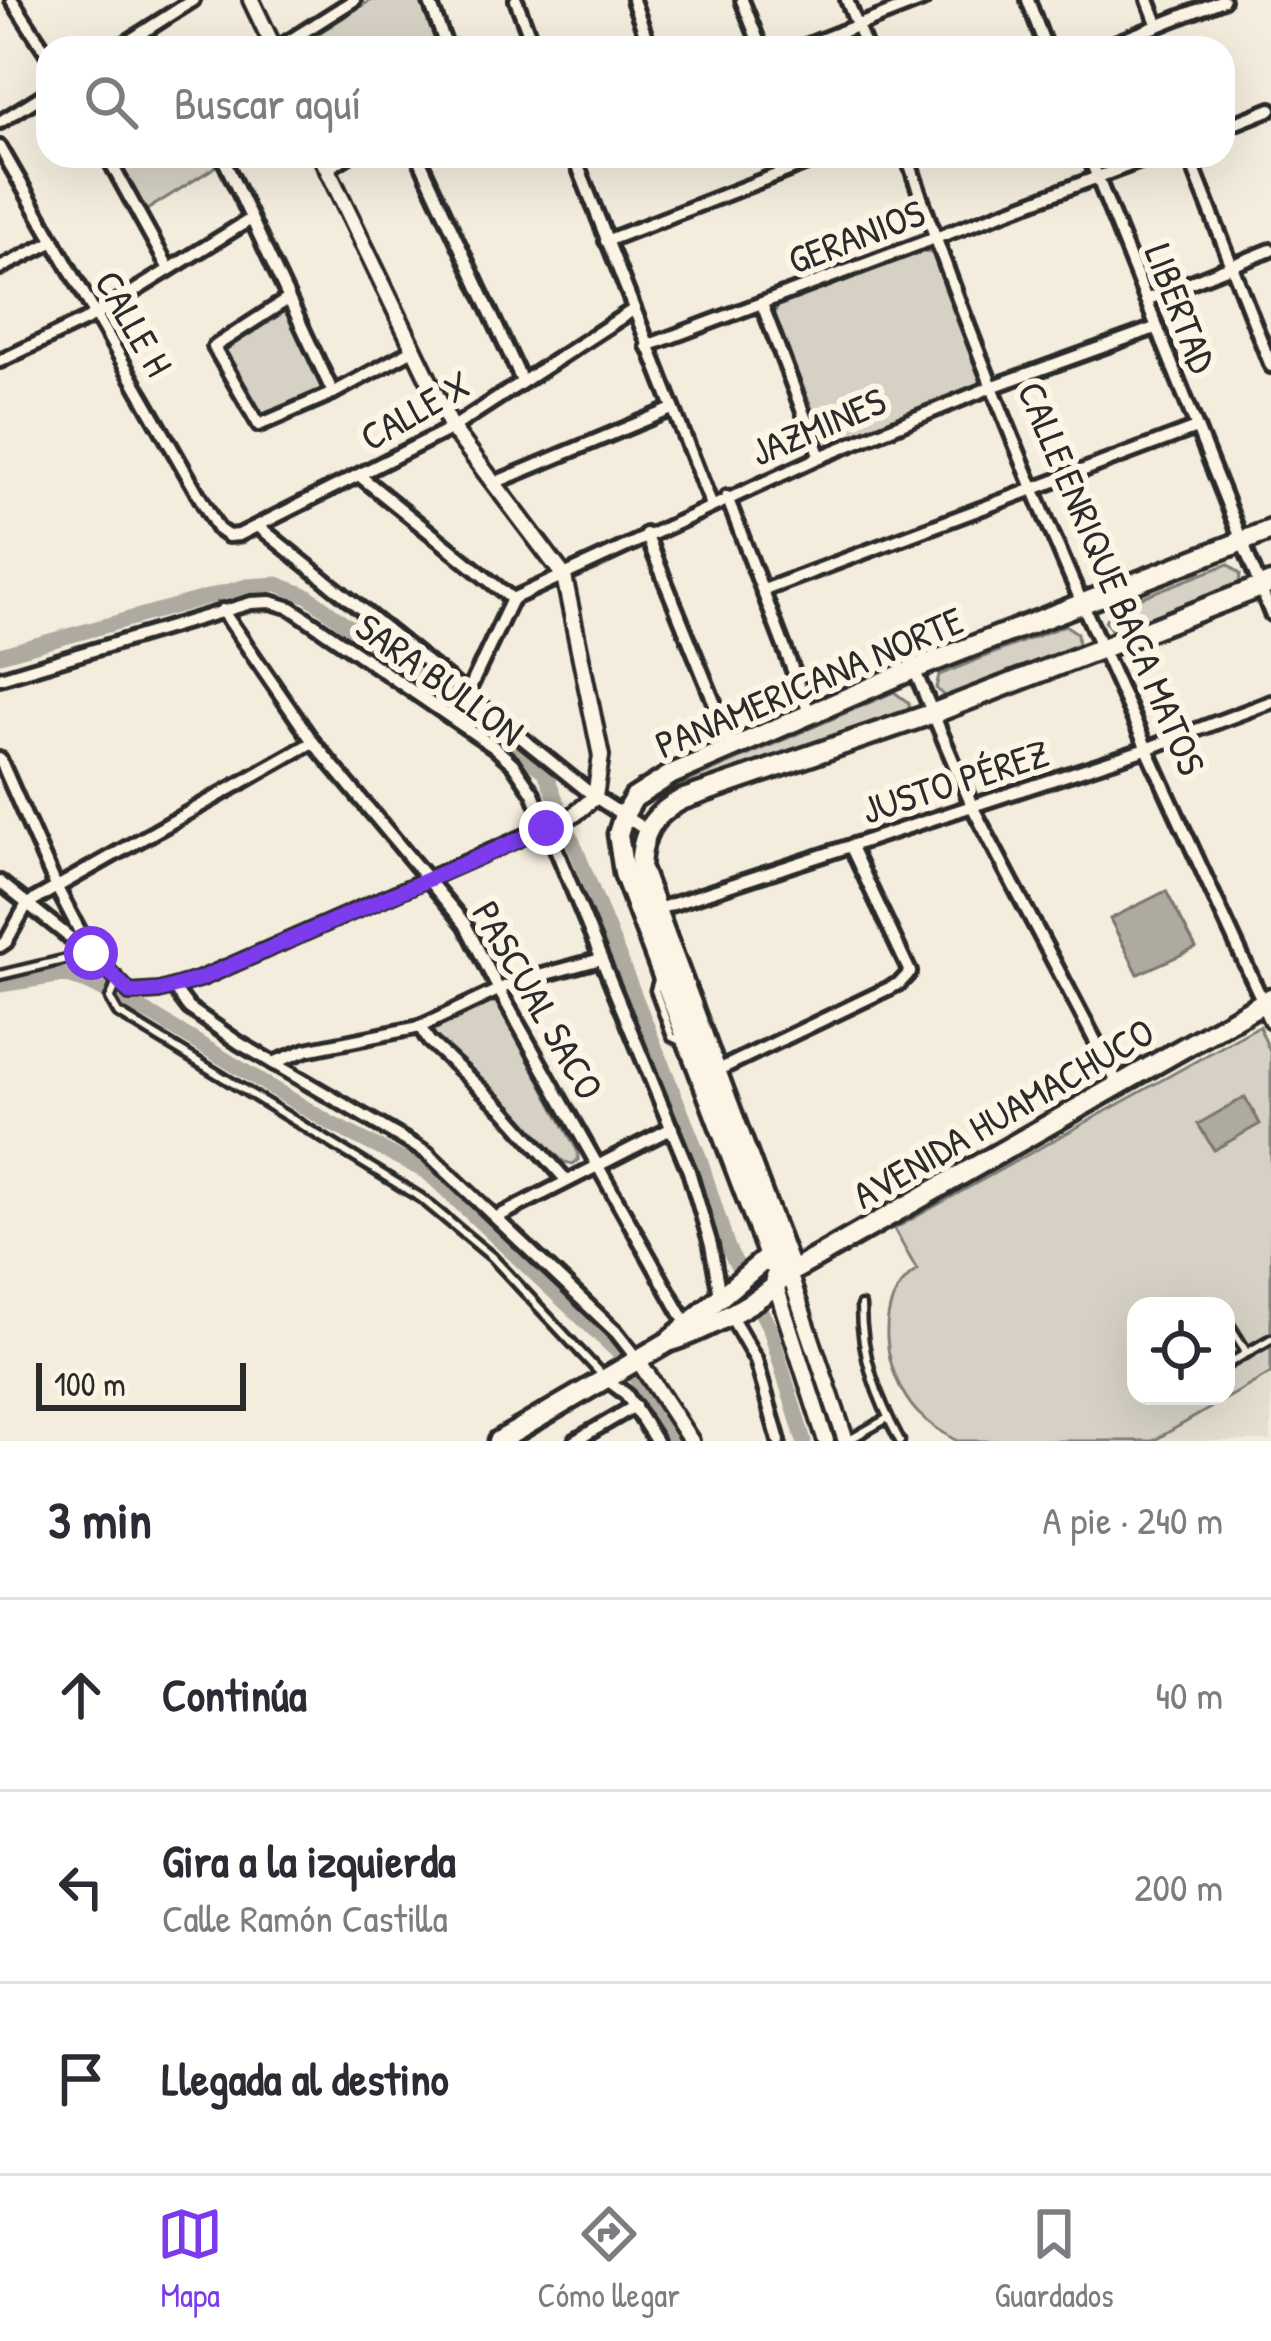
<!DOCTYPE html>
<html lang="es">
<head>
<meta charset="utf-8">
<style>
	:root { --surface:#fff; --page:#f2f2f3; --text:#2b2b33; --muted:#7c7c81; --line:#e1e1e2; --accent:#7c3aed }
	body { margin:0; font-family:"Patrick Hand",sans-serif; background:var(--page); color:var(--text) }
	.controls { position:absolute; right:36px; bottom:36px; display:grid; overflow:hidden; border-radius:24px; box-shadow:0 12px 48px #0002 }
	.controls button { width:108px; height:108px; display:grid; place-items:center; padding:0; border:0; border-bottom:3px solid var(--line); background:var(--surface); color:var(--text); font:60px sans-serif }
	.scale { position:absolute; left:36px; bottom:30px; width:210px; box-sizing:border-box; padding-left:12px; border:6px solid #2b2b2b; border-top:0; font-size:33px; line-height:42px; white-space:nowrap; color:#2b2b2b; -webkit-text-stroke:9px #fcf5e5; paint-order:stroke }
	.stop { position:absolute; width:36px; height:36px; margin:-27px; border:9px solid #7c3aed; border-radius:50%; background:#fff }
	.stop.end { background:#7c3aed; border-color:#fff; box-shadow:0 3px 12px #0008 }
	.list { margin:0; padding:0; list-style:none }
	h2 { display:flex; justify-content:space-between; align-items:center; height:156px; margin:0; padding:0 48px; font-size:51px }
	h2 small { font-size:39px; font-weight:400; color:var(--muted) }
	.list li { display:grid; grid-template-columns:78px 1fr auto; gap:36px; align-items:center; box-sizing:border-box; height:192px; padding:0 48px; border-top:3px solid var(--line) }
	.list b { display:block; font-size:45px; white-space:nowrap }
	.list p { margin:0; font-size:39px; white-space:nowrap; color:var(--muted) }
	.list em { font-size:39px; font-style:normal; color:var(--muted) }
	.icon { flex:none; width:66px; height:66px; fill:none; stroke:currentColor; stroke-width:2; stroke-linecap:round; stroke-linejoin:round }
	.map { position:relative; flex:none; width:1271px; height:1441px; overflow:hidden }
	.search { position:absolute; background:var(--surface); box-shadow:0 12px 48px #0002; left:36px; right:36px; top:36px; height:132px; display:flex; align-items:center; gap:30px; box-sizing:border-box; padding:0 42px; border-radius:36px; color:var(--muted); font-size:45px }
	.sheet { height:732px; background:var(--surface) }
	nav { display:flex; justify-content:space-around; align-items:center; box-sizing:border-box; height:168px; border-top:3px solid var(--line); background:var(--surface); font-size:33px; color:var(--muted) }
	nav a { display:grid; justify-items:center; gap:6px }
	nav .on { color:var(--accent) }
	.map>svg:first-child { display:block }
	.built { fill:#e5dfd0 }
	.green { fill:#d6d1c4; stroke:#807e78; stroke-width:3; fill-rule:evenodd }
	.water { fill:#afaaa0; stroke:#7a7771; stroke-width:3 }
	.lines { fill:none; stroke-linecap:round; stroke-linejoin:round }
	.canal { stroke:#afaaa0; stroke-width:15 }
	.service-casing { stroke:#2b2b2b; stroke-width:15 }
	.minor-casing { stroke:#2b2b2b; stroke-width:20 }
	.tertiary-casing { stroke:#2b2b2b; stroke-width:22 }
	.primary-casing { stroke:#2b2b2b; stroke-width:27 }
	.trunk-casing { stroke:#2b2b2b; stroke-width:27 }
	.service { stroke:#fcf5e5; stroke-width:6 }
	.minor { stroke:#fcf5e5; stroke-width:10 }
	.tertiary { stroke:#fcf5e5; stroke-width:14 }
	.primary { stroke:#fcf5e5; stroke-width:18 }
	.trunk { stroke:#fcf5e5; stroke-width:18 }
	.route { stroke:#7c3aed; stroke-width:15 }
	.labels { text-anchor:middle; stroke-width:12; stroke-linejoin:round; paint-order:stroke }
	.street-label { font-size:39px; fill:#2b2b2b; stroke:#fcf5e5 }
</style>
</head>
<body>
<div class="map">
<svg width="1271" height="1441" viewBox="0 0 1271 1441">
	<rect width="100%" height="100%" fill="#f4edde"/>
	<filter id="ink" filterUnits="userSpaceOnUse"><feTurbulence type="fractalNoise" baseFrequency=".00833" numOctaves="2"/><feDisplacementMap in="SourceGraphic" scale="24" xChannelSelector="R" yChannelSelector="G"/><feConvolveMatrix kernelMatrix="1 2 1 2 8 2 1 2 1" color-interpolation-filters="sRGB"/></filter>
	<g filter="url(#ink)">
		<polygon class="built" points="1271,1373 1271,1441 1153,1441"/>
		<g class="green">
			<polygon points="371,0 424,0 442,48 296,48"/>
			<polygon points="127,156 216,156 220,164 145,211 121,165"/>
			<polygon points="920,250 938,255 983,373 977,387 841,444 825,440 773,314 782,301"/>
			<polygon points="284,311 289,313 325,387 321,393 263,418 224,352 227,345"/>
			<polygon points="1228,564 1240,574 1239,588 1114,634 1105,621 1113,608"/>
			<polygon points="1065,625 1077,633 1078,648 947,699 936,688 939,675"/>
			<polygon points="894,692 909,703 909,711 901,716 678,795 675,787"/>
			<polygon points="489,999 496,1001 578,1152 578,1160 573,1164 564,1162 428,1034 429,1027"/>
			<path d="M1259,1026L1271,1054V1373L1153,1441H957C943,1433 930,1425 918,1413C884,1377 870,1301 917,1270L894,1229ZM1136,1306H1226V1396H1136Z"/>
		</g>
		<g class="water">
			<polygon points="1166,891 1196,948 1138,974 1110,919"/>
			<polygon points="1245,1097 1260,1124 1214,1150 1198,1124"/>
		</g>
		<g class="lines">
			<g class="canal">
				<polyline points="0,655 247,586 277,584 308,596 545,772 700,1159 728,1248 770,1329 804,1441"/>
				<polyline points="0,985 64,975 87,982 154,1016 330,1123 427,1172 620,1354 676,1441"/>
			</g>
			<g class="service-casing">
				<g id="service">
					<polyline points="0,975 88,954"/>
					<polyline points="118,980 110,999 118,1013 421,1198 492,1257 601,1374"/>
					<polyline points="658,980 655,990 672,1037 681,1041"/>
					<path d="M861,1306C861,1356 877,1398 900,1441"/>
					<polyline points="1228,1323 1247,1353"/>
					<polyline points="1226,1365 1271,1339"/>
					<polyline points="849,1440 888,1418"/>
				</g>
			</g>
			<g class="minor-casing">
				<g id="minor">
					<polyline points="12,0 48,55"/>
					<polyline points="429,0 447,48"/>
					<polyline points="516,0 534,48"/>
					<polyline points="633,0 650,48"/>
					<polyline points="742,0 761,48"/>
					<polyline points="847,0 866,48"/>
					<polyline points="1028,0 1046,48"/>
					<polyline points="1148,0 1158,26"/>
					<polyline points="118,48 193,0"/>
					<polyline points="278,48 354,0"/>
					<polyline points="800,48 923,0"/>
					<polyline points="1102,48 1223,0"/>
					<polyline points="0,122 48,92"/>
					<polyline points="1223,128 1271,109"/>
					<polyline points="0,147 218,529 228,536 239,535 452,428 633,310"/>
					<polyline points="107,156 169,269"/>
					<polyline points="222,156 333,393"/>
					<polyline points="418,156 522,381"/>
					<polyline points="574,156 711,504"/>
					<path d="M907,156C1005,446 1135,725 1263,1002"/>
					<polyline points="1089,156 1271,614"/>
					<polyline points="1189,156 1271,366"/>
					<polyline points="327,169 348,156"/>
					<polyline points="606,241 825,156"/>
					<polyline points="0,268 54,241"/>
					<polyline points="288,299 214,347 259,425 333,393 411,351"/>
					<polyline points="1146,300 1271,250"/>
					<polyline points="762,304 820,457"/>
					<polyline points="647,346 1154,156"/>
					<polyline points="0,361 94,316 251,219"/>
					<polyline points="360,476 512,599"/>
					<polyline points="494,483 672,409"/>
					<polyline points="727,497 810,715"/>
					<polyline points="258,526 595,797 646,830"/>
					<polyline points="646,534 733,749"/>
					<polyline points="764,590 1196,428"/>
					<polyline points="512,599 820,457 994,386 1155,328"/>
					<polyline points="222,610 313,742 465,924 499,990 686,1323"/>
					<polyline points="914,669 973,808 1118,1084"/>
					<polyline points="0,678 251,603 271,602 291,608 494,747 513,764 533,793 689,1171 711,1245 720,1296"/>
					<polyline points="467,694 512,599"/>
					<polyline points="0,759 56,886 91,953"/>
					<path d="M0,882C44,918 91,951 130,993L159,991L200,979L575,814"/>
					<polyline points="655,910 1146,749 1271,702"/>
					<polyline points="0,946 6,942 27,904 313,742"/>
					<polyline points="173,987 189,1008 239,1043 427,1153 616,1332 638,1360"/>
					<polyline points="420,1027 429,1041 505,1111 567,1181"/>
					<polyline points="273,1063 306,1050 420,1027 513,983 601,959"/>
					<polyline points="712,1073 900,983 910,972 851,847"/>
					<polyline points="497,1217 672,1128"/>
					<polyline points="729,1313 756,1360 779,1441"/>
					<polyline points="606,1379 626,1394 656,1441"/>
					<polyline points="575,1441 635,1406"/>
				</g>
			</g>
			<g class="tertiary-casing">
				<g id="tertiary">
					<polyline points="251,0 274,48"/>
					<polyline points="321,156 452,428 564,576 601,756 595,797 575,814"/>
					<polyline points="1263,1002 1271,1020"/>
					<polyline points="789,1273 846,1441"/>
					<polyline points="773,1277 826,1441"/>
					<polyline points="638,1360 691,1441"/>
				</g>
			</g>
			<g class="primary-casing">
				<polyline id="primary" points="767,1261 789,1273 1271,998"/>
			</g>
			<g class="trunk-casing">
				<g id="trunk">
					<polyline points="671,1339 769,1256 624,873 618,834 624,815 634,798 672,774 914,669 1271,530"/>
					<path d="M499,1441L668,1342C698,1333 775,1296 790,1269L640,867C642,833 651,816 681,800L934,713L1271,583"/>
				</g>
			</g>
			<use href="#service" class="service"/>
			<use href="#minor" class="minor"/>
			<use href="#tertiary" class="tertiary"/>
			<use href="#primary" class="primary"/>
			<use href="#trunk" class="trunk"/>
		</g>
	</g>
	<g class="lines" filter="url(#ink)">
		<polyline class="route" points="91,953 130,993 159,991 200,979 546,828"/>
	</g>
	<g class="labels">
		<g class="street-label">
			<text transform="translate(856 236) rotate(-21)" y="14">GERANIOS</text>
			<text transform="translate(1181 308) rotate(69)" y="14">LIBERTAD</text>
			<text transform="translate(134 323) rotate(60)" y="14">CALLE H</text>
			<text transform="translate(415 410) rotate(-30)" y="14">CALLE X</text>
			<text transform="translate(818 426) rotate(-23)" y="14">JAZMINES</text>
			<text transform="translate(1112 578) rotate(67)" y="14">CALLE ENRIQUE BACA MATOS</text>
			<text transform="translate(440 679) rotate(36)" y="14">SARA BULLON</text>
			<text transform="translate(809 682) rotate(-23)" y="14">PANAMERICANA NORTE</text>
			<text transform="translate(955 781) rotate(-18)" y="14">JUSTO PÉREZ</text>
			<text transform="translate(538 1000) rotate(60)" y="14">PASCUAL SACO</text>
			<text transform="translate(1003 1113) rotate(-30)" y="14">AVENIDA HUAMACHUCO</text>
		</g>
	</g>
</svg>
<div class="controls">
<button><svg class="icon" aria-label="locate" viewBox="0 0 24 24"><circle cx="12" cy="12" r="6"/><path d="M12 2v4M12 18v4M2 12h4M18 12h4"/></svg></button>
</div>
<div class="scale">100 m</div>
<div class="stop" style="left:91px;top:953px"></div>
<div class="stop end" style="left:546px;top:828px"></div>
<div class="search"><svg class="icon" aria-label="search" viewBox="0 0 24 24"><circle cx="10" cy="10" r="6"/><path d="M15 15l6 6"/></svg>Buscar aquí</div>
</div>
<section class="sheet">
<h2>3 min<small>A pie · 240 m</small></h2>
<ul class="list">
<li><svg class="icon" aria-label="ahead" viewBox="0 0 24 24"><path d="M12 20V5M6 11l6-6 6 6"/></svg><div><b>Continúa</b></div><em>40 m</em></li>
<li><svg class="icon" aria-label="left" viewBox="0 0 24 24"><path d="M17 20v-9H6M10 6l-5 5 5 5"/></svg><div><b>Gira a la izquierda</b><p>Calle Ramón Castilla</p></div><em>200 m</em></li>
<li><svg class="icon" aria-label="arrive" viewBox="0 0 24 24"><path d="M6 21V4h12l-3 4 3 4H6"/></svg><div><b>Llegada al destino</b></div></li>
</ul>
</section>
<nav>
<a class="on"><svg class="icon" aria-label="map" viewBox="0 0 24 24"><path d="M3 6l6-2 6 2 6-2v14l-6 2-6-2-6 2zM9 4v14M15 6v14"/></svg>Mapa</a>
<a><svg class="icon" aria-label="directions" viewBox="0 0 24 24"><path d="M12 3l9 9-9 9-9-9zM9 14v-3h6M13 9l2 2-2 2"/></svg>Cómo llegar</a>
<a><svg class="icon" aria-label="saved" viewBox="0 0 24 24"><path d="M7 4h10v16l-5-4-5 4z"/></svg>Guardados</a>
</nav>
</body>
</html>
